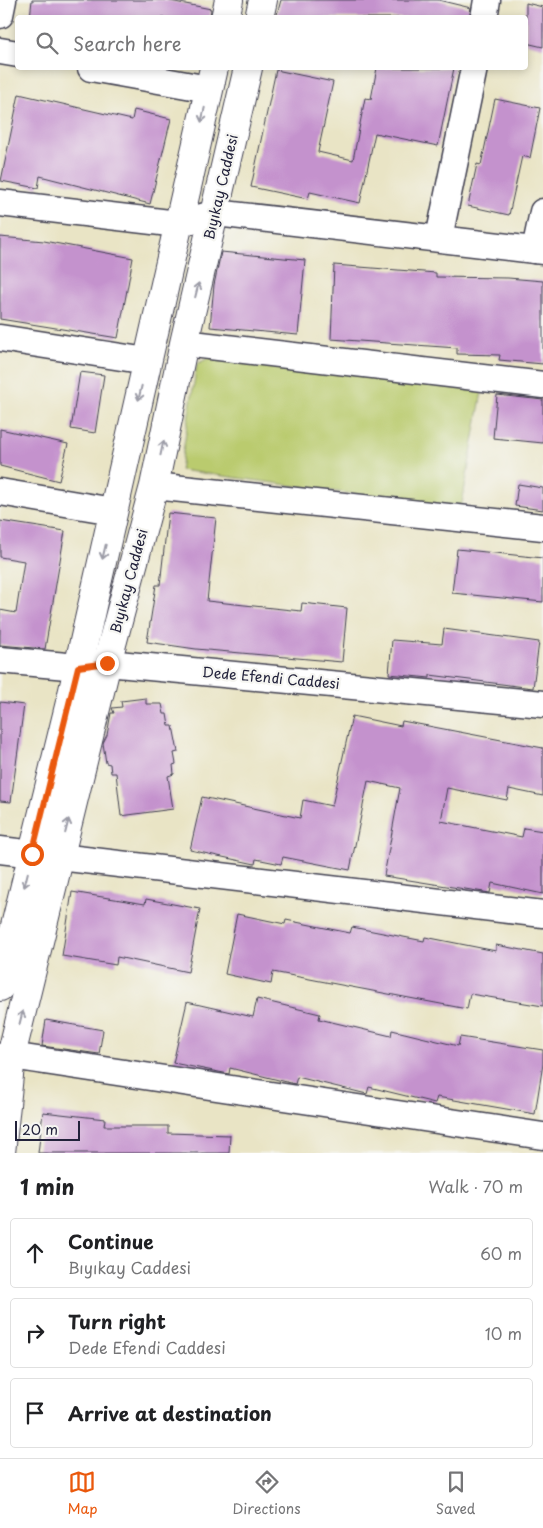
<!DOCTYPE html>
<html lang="en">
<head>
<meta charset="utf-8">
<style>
	:root { --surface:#fff; --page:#f6f6f6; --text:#202124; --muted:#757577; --line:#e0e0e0; --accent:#ea580c }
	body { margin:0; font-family:"Playpen Sans",sans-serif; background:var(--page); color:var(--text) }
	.scale { position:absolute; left:15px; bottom:12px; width:65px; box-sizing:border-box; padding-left:5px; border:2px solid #22223b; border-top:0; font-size:14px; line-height:18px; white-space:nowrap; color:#22223b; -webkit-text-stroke:4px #f6f6f2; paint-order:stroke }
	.stop { position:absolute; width:15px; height:15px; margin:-11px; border:4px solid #ea580c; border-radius:50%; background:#fff }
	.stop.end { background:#ea580c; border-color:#fff; box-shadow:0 1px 5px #0008 }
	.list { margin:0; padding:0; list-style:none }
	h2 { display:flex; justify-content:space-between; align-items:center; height:65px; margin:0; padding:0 20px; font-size:21px }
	h2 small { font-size:16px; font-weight:400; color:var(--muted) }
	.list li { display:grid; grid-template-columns:32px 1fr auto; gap:15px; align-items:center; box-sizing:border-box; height:70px; margin:0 10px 10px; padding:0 10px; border:1px solid var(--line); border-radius:5px }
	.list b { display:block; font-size:19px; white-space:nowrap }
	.list p { margin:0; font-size:16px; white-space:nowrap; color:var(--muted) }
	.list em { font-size:16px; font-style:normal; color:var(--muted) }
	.icon { flex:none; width:28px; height:28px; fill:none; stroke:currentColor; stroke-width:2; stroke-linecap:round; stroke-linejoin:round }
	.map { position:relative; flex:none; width:543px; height:1153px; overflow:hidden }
	.search { position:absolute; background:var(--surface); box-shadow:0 2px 8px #0003; left:15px; right:15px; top:15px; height:55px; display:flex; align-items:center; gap:12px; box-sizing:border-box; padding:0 18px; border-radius:5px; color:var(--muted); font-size:19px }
	.sheet { height:305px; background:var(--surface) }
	nav { display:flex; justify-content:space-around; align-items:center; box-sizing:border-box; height:70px; border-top:1px solid var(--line); background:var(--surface); font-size:14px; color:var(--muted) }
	nav a { display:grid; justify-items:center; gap:2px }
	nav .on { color:var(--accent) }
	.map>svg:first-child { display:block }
	.green { fill:#bacb6e; stroke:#6e7654 }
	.building { fill:#c492cd }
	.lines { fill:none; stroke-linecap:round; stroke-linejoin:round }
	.minor-casing { stroke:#403f50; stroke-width:29 }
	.tertiary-casing { stroke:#403f50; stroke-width:30 }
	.minor { stroke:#fff; stroke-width:26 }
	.tertiary { stroke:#fff; stroke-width:28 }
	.oneway { stroke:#9c9ca7 }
	.route { stroke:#ea580c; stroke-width:6 }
	.labels { text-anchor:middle; stroke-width:4.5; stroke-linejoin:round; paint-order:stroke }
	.street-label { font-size:14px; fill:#22223b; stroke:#f6f6f2 }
</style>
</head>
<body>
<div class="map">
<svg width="543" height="1153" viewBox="0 0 543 1153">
	<rect width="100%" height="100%" fill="#f6f6f2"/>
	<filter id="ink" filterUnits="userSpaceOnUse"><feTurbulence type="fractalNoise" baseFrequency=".02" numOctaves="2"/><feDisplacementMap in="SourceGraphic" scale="10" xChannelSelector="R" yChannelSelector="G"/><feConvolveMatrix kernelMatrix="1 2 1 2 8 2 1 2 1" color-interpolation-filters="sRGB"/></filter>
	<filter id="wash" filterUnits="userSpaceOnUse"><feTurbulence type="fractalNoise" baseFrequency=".0096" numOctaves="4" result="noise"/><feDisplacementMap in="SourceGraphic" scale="20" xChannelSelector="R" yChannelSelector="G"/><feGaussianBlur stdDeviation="1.12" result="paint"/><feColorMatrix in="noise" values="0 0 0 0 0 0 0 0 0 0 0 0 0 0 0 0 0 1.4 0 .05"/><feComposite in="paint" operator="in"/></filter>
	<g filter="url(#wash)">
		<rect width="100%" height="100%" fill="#e9e4c5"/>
		<polygon class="green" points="214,355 482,392 461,509 180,470 197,364"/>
		<g id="blocks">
			<g class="building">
				<polygon points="32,0 165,0 211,9 210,18 30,18"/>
				<polygon points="281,0 438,0 471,8 469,18 276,18"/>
				<polygon points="526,3 543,7 543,47 526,43"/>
				<polygon points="377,68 454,68 438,146 375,133 360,203 310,192 308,199 251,187 276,70 333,82 318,152 353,160 365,98 371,99"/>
				<polygon points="19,94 132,120 134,110 171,119 150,204 40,176 38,188 1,181"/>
				<polygon points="495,99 540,108 530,158 522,156 509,215 468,206 477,164 481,165"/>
				<polygon points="0,237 44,241 133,258 118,338 0,319"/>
				<polygon points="221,252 305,260 298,335 210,327 214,285"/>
				<polygon points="334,265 436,273 436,277 508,278 543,281 543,364 499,360 500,355 457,354 457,348 331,339"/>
				<polygon points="80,372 104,375 95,433 71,429"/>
				<polygon points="497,395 543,400 543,443 493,438"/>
				<polygon points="0,429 68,444 59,481 0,466"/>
				<polygon points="518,484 543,488 543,510 515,506"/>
				<polygon points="168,513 216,518 207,601 301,611 302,603 347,608 342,662 196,649 147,642 156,585 160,585"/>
				<polygon points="0,521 65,531 45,649 0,645 0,610 16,613 24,561 0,557"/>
				<polygon points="457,549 543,558 543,602 452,593"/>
				<polygon points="444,629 539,642 533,688 430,675 430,678 389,674 392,640 442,644"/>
				<polygon points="146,698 146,704 162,704 164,714 167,714 169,726 173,726 178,752 174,753 176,764 173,765 174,774 168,776 173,809 121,816 116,773 111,773 110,764 106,763 103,743 107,735 111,713 114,713 112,708 122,707 121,701"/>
				<polygon points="0,702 24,705 11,802 0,801"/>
				<polygon points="352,716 401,726 402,721 543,748 543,796 509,789 507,800 447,788 441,821 522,837 524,828 543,831 543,894 492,883 490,893 384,876 400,788 368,781 350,870 283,857 281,864 256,859 255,864 190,850 202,797 300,818 303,800 332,806"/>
				<polygon points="72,892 145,904 146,899 200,909 188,972 117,957 116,965 62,956"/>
				<polygon points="237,914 285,924 286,920 350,933 352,927 424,941 425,937 496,951 496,945 543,954 543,1006 470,994 467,1009 273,972 271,984 225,974"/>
				<polygon points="257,999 320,1014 319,1019 391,1036 392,1030 458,1046 460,1037 543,1050 543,1064 535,1114 437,1097 435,1103 369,1087 367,1094 297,1077 295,1084 230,1068 229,1074 173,1063 187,1002 253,1017"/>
				<polygon points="46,1020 103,1030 99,1054 42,1046"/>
				<polygon points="43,1112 105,1119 104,1126 168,1126 168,1133 230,1135 229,1153 38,1153"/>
			</g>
		</g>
	</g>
	<g filter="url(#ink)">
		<use href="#blocks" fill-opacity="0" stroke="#403f50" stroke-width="1"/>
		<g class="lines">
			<g class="minor-casing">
				<g id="minor">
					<polyline points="0,15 3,0"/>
					<polyline points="484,18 487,0"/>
					<polyline points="0,51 18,54"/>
					<polyline points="91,68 209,89"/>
					<polyline points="0,203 178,224 216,213 543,251"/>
					<polyline points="439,238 474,68"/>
					<polyline points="535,250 543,212"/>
					<polyline points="0,338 147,361"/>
					<polyline points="184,343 543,385"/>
					<polyline points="154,486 543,527"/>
					<polyline points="0,492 113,511"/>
					<polyline points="0,660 78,667 107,663 543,704"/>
					<polyline points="0,850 543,914"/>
					<polyline points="0,1057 11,1056 543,1136"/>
				</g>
			</g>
			<g class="tertiary-casing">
				<g id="tertiary">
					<polyline points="225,18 229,0"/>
					<polyline points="259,18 263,0"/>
					<polyline points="0,987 73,690 214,68"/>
					<polyline points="1,1153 11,1056 107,663 154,486 184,343 248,68"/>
				</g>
			</g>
			<use href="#minor" class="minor"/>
			<use href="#tertiary" class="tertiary"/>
		</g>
		<defs><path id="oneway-shaft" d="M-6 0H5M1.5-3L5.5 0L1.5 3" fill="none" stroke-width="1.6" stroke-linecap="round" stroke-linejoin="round" transform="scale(1.25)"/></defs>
		<g class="oneway">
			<use href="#oneway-shaft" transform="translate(203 115) rotate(103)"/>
			<use href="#oneway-shaft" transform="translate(197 290) rotate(-76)"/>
			<use href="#oneway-shaft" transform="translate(140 393) rotate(103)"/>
			<use href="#oneway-shaft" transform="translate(162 448) rotate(-78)"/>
			<use href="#oneway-shaft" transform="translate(104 552) rotate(103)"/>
			<use href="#oneway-shaft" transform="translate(67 826) rotate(-76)"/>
			<use href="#oneway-shaft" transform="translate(26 880) rotate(104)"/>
			<use href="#oneway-shaft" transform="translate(21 1018) rotate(-76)"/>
		</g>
	</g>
	<g class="lines" filter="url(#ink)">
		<polyline class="route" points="32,854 78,667 107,663"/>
	</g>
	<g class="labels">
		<g class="street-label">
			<text transform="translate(221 187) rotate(-77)" y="5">Bıyıkay Caddesi</text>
			<text transform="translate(129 581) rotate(-75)" y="5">Bıyıkay Caddesi</text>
			<text transform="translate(271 678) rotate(5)" y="5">Dede Efendi Caddesi</text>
		</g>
	</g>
</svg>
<div class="scale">20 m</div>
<div class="stop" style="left:32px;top:854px"></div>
<div class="stop end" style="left:107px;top:663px"></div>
<div class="search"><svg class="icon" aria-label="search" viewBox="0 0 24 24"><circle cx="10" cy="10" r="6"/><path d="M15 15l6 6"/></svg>Search here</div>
</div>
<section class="sheet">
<h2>1 min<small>Walk · 70 m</small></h2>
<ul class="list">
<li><svg class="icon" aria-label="ahead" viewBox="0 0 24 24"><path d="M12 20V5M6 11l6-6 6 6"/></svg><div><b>Continue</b><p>Bıyıkay Caddesi</p></div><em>60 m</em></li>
<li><svg class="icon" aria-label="right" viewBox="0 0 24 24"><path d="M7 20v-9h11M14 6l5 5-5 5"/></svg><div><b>Turn right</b><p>Dede Efendi Caddesi</p></div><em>10 m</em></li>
<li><svg class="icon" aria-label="arrive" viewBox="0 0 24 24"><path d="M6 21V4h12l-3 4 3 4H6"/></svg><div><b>Arrive at destination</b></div></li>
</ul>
</section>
<nav>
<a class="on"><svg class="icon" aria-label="map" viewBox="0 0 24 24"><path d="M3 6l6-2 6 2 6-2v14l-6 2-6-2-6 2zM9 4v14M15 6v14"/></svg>Map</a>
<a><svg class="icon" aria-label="directions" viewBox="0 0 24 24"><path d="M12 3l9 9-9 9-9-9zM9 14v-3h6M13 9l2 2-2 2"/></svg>Directions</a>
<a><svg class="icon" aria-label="saved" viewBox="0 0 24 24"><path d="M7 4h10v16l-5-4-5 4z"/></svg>Saved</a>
</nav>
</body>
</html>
